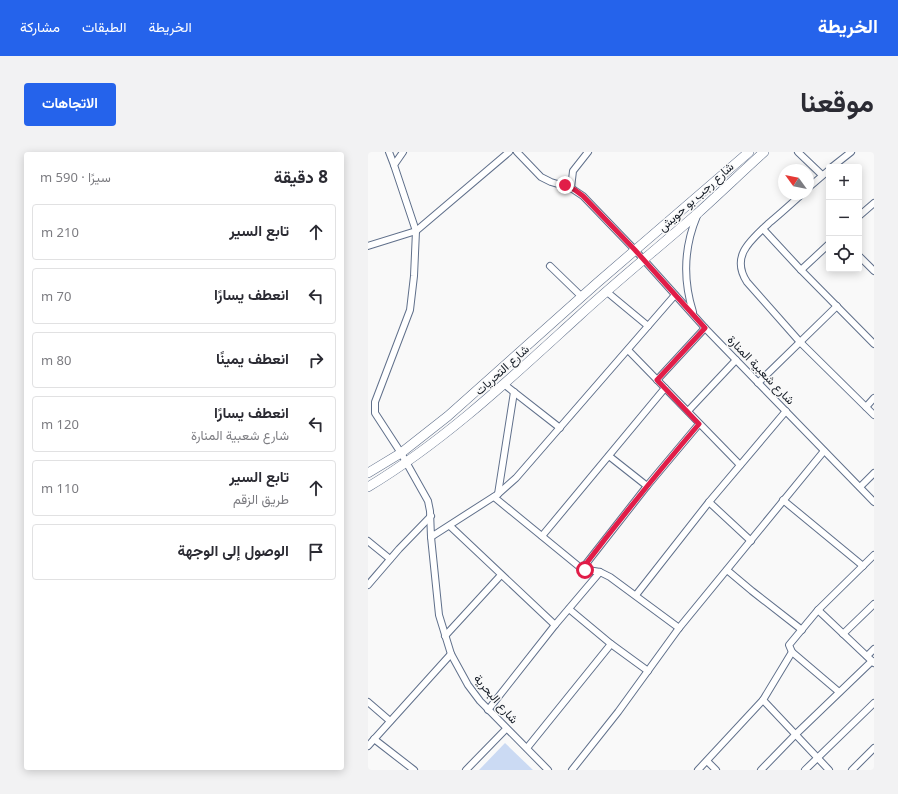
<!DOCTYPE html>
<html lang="ar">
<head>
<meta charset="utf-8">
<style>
	:root { --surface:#fff; --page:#f2f2f3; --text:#2b2b33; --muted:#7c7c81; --line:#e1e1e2; --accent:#2563eb }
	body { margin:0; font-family:"Noto Sans",Vazirmatn,sans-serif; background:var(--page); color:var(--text); direction:rtl }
	.controls { position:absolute; right:12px; top:12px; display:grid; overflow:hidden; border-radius:4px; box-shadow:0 2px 10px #0003 }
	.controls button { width:36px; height:36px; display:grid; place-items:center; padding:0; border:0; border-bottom:1px solid var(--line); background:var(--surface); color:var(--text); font:20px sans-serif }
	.compass { position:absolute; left:410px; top:12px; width:36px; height:36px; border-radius:50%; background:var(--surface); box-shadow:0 2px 10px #0003; rotate:303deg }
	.stop { position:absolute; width:12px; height:12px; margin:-9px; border:3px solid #e11d48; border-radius:50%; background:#fff }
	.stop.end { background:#e11d48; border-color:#fff; box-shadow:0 1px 4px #0008 }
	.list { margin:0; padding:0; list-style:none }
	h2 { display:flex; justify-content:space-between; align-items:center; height:52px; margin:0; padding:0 16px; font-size:17px }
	h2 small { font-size:13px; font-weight:400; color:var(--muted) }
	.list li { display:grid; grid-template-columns:26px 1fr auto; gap:12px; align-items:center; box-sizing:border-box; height:56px; margin:0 8px 8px; padding:0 8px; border:1px solid var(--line); border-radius:4px }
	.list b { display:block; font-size:15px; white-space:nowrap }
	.list p { margin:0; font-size:13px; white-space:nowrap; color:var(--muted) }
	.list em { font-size:13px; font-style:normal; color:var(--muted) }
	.icon { flex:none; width:22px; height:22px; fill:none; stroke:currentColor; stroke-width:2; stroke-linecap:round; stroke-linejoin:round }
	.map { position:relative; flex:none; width:506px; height:618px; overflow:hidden; direction:ltr; border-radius:4px }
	header { display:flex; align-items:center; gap:24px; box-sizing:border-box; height:56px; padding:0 20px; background:var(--accent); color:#fff }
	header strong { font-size:19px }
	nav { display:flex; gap:22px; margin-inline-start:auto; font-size:14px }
	.intro { display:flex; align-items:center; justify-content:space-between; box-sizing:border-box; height:96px; padding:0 24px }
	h1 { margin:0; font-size:28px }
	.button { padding:10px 18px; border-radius:4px; background:var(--accent); color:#fff; font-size:14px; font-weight:700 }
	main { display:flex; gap:24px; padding:0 24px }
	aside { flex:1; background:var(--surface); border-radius:4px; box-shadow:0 2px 10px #0003 }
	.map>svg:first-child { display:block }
	.green { fill:#cbdaf3 }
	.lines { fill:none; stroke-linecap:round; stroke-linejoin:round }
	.minor-casing { stroke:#60708b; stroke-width:8 }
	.secondary-casing { stroke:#60708b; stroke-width:10 }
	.minor { stroke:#fff; stroke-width:6 }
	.secondary { stroke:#fff; stroke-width:9 }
	.route { stroke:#e11d48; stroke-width:5 }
	.labels { text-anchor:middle; stroke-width:3; stroke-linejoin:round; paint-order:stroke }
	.street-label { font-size:12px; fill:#151c26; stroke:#f9f9f9 }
</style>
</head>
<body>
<header>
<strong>الخريطة</strong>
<nav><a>الخريطة</a><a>الطبقات</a><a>مشاركة</a></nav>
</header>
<div class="intro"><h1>موقعنا</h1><a class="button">الاتجاهات</a></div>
<main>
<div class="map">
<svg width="506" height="618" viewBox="0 0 506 618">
	<rect width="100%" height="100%" fill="#f9f9f9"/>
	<polygon class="green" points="137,591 165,618 111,618"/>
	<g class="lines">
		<g class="minor-casing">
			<g id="minor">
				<polyline points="21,0 26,13"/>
				<polyline points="141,0 48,79 46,124 42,158 7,250 7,261 33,301 60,349 62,359 63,385 130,342 148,326 307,143"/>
				<polyline points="149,0 173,25 183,30 203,36 215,44 267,98 337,176 506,350"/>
				<polyline points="430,0 454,23"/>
				<polyline points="464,15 483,0"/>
				<polyline points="203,36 205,19 220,0"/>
				<polyline points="440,36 461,18"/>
				<path d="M434,42C423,52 412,62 401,71C383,88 362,104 379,130L432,190L506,263"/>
				<polyline points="491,64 506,51"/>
				<polyline points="395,77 433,118 506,192"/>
				<polyline points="0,94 48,79 26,13 35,0"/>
				<polyline points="491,104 506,119"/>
				<polyline points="182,114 214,145"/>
				<polyline points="433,118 461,92"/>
				<polyline points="239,140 280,174"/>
				<path d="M325,160C315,128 316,95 329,64"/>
				<polyline points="260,198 372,313"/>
				<polyline points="289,228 337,176"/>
				<polyline points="390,231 469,154"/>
				<polyline points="137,233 192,276"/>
				<polyline points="498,255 506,246"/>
				<polyline points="320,259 368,208"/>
				<polyline points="241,304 279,334"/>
				<polyline points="492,335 506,321"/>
				<polyline points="130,342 146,240"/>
				<polyline points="126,345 214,417 232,420 242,425 311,476"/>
				<polyline points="415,348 495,414"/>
				<polyline points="341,350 383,389"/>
				<polyline points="82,374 187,473"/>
				<polyline points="174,384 297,236"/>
				<polyline points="63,385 71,463 83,502 100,533 112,549 180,618"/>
				<polyline points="0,389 22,407"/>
				<polyline points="214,417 279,334 331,272"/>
				<polyline points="359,418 384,439 434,478"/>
				<polyline points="0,433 31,397 63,364"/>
				<polyline points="268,443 341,350 418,259"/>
				<polyline points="201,457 243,492 280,519"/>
				<polyline points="450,458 506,511"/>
				<polyline points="475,482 506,452"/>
				<polyline points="77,484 133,423"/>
				<polyline points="499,504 506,497"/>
				<polyline points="471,540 424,500 421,493 450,458 506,403"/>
				<polyline points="395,548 461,618"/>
				<polyline points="0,550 22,569"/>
				<polyline points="120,558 187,473 232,420"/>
				<polyline points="6,587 46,618"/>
				<polyline points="0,594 83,502"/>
				<polyline points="159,596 243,492"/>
				<polyline points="339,609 348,618"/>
				<polyline points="98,618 138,577"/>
				<polyline points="204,618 250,560 311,476 456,299"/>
				<polyline points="330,618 395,548 424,500"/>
				<polyline points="393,618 428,582 504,509"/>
				<polyline points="437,618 506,551"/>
				<polyline points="484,618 506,596"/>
			</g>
		</g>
		<g class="secondary-casing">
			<g id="secondary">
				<polyline points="0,321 33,301 80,264 229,131 381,0"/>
				<path d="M0,335C78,288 144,225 211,164C249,129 290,96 330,61C352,41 374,20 396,0"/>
			</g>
		</g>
		<use href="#minor" class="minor"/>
		<use href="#secondary" class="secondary"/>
	</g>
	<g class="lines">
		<path class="route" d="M197,33L207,38L215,44L267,98L337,176L289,228L331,272C291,319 252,367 214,417L217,418"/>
	</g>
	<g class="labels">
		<g class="street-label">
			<text transform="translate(328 45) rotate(-42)" y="4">شارع رجب بو حويش</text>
			<text transform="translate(134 218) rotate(-42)" y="4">شارع التحريات</text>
			<text transform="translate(393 218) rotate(46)" y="4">شارع شعبية المنارة</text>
			<text transform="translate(128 547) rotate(49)" y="4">شارع البحرية</text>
		</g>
	</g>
</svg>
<div class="controls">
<button>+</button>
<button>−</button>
<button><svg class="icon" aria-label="locate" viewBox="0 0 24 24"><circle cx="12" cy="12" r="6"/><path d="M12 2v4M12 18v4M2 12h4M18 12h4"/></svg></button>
</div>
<svg class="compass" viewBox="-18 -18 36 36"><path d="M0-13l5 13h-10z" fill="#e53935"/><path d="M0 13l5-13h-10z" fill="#7c7c81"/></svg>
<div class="stop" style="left:217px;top:418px"></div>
<div class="stop end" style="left:197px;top:33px"></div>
</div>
<aside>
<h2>8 دقيقة<small>سيرًا · 590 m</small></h2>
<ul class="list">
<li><svg class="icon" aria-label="ahead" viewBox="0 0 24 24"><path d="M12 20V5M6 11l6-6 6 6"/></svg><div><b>تابع السير</b></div><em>210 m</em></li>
<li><svg class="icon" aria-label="left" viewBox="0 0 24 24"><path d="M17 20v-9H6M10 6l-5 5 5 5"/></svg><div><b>انعطف يسارًا</b></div><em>70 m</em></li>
<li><svg class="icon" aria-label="right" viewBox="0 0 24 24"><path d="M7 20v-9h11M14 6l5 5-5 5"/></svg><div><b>انعطف يمينًا</b></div><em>80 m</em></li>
<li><svg class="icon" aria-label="left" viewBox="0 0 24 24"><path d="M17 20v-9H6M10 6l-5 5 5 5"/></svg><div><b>انعطف يسارًا</b><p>شارع شعبية المنارة</p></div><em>120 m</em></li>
<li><svg class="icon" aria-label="ahead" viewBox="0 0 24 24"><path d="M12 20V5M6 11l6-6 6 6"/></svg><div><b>تابع السير</b><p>طريق الزقم</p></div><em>110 m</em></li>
<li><svg class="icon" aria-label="arrive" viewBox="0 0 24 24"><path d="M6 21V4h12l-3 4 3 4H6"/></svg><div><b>الوصول إلى الوجهة</b></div></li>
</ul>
</aside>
</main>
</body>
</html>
